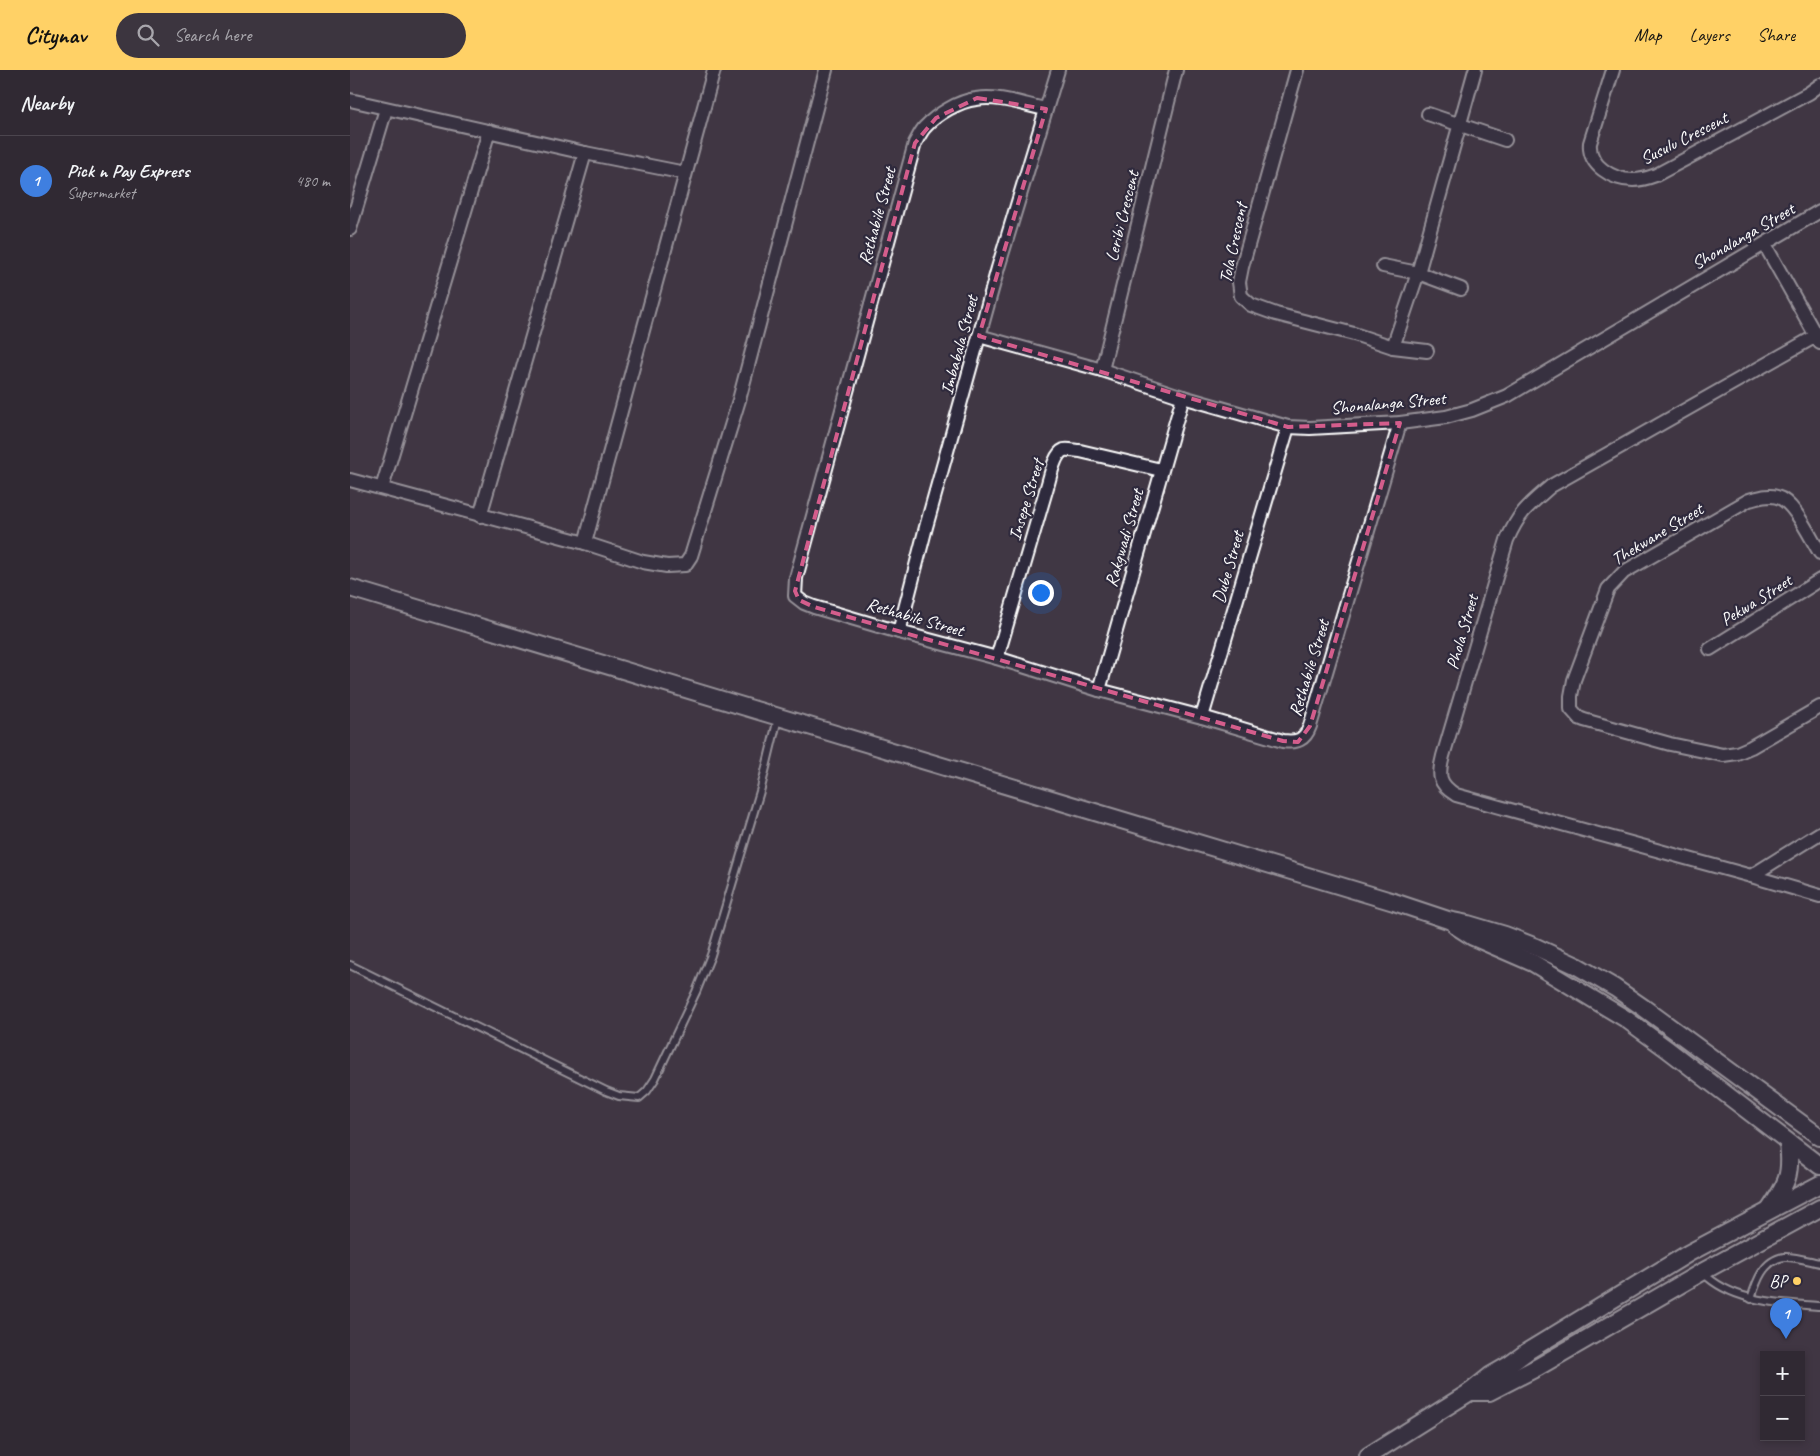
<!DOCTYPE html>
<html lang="en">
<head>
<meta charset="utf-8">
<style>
	:root { --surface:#302933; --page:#3c353f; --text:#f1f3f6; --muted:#a8a6ac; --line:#4b454e; --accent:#ffd166 }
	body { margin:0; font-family:Caveat,sans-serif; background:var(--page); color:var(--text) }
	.controls { position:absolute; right:15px; bottom:15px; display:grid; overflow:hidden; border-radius:0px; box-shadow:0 2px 8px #0003 }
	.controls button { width:45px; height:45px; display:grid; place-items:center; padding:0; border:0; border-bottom:1px solid var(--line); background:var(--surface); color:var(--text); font:25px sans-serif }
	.you { position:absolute; left:690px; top:522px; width:18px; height:18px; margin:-12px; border:4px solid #fff; border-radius:50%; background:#1a73e8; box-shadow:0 0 0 8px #1a73e833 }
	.badge { display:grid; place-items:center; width:32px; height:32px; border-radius:50%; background:var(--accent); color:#fff; font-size:16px; font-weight:700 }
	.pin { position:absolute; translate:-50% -41px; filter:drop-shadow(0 1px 2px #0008) }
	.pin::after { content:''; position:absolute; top:26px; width:18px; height:15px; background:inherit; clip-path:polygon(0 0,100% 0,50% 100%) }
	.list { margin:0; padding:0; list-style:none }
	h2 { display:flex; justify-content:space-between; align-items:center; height:65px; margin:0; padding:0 20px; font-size:21px }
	h2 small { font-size:16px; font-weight:400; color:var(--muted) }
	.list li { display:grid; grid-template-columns:32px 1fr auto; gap:15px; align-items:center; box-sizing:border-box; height:90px; padding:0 20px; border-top:1px solid var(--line) }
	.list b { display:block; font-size:19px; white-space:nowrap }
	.list p { margin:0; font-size:16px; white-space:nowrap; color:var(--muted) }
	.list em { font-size:16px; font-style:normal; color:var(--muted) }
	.icon { flex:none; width:28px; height:28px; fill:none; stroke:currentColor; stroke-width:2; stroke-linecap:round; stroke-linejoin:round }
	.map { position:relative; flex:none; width:1470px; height:1386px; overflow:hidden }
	header { display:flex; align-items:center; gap:30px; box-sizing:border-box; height:70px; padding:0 25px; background:var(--accent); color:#111 }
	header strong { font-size:24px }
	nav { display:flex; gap:28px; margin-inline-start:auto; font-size:18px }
	.search { width:350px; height:45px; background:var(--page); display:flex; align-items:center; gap:12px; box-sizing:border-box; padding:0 18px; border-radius:28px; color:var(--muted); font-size:19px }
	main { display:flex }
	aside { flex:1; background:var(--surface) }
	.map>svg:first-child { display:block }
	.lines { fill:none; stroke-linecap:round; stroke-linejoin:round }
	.service-casing { stroke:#fff; stroke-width:10 }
	.minor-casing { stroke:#fff; stroke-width:16 }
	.secondary-casing { stroke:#fff; stroke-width:20 }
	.service { stroke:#2f2a3d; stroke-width:6 }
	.minor { stroke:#2f2a3d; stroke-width:12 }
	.secondary { stroke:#2f2a3d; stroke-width:16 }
	.marked { fill:none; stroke:#d45d8c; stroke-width:4; stroke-dasharray:10 6; stroke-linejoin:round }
	.poi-dot { fill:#ffd166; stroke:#2f2a3d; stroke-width:2 }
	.labels { text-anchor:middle; stroke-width:4.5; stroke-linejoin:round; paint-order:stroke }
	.street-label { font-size:18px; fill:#fff; stroke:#2f2a3d }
	.poi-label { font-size:18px; fill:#fff; stroke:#2f2a3d; text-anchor:end }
</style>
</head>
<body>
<header>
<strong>Citynav</strong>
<div class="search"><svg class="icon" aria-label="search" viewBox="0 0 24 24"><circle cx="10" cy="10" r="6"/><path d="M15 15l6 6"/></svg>Search here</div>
<nav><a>Map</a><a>Layers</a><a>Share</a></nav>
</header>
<main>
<aside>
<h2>Nearby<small></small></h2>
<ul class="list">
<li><span class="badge" style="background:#3f7fe0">1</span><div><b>Pick n Pay Express</b><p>Supermarket</p></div><em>480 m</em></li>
</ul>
</aside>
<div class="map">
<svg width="1470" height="1386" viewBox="0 0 1470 1386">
	<rect width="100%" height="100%" fill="#403744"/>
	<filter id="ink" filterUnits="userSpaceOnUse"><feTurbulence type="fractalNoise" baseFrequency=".02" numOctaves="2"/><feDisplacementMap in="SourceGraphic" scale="10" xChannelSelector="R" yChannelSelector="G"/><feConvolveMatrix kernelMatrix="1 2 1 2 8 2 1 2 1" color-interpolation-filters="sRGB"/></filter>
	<g filter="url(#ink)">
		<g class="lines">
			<g class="service-casing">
				<g id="service">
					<polyline points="0,895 256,1021 269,1026 289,1028 297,1021 305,1009 346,922 361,885 411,718 428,648"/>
					<path d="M1352,1202C1383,1233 1429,1233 1470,1236"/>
					<path d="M1401,1229C1406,1213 1413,1190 1434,1187C1443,1186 1460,1191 1470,1193"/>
				</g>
			</g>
			<g class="minor-casing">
				<g id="minor">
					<polyline points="947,0 892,197 889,212 891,226 901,235 926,244 1004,264 1043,277 1077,281"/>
					<path d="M1263,0L1240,73C1238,95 1262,110 1283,110C1291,110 1298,108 1306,105L1459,23L1470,15"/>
					<polyline points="0,30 235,83 335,103"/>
					<path d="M696,39C674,35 649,25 626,29C609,31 587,44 575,57C571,61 568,68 565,73L446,508L445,526L454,533L464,537L549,562L647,588L749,620L852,647L933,671C947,673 955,670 960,656L1050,353"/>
					<polyline points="1078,44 1155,70"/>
					<polyline points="0,159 36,39"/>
					<polyline points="1415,175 1470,273"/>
					<polyline points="1033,196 1068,203 1111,219"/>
					<polyline points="629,266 752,300 833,327 938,357 960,358 1050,353 1096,347 1122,340 1157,326 1470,141"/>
					<path d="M1466,266L1201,416C1178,436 1170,441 1157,470L1093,686C1088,705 1088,714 1106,725L1401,806L1470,826"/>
					<polyline points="1043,277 1068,203 1125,0"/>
					<polyline points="752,300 826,0"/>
					<polyline points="0,410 235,473 293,492 317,496 335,495 341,486 389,330 476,0"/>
					<polyline points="32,418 139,61"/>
					<polyline points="130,446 235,83"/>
					<polyline points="235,473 364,0"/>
					<path d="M1470,483C1461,469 1444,431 1427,427C1418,424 1408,428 1399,430L1274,502L1258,519L1224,610L1221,626V639L1229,648L1234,650L1320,674L1373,685L1387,683L1401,677L1470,637"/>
					<polyline points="549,562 576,457 648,198 708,0"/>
					<polyline points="1360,579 1470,510"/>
					<path d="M647,588L697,417C700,408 704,384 714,380C719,379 725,381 730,381L811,400"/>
					<polyline points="749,620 833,327"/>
					<polyline points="852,647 938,357"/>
					<polyline points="1401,806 1470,763"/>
				</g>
			</g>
			<g class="secondary-casing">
				<g id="secondary">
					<polyline points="0,518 1044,832 1098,850 1118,854 1155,865 1186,877 1227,896 1265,918 1294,938 1470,1067"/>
					<polyline points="1106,856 1123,867 1183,893 1276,949 1317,979 1470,1096"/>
					<path d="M1420,1139C1437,1113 1442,1105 1438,1073"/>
					<polyline points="1120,1322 1139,1322 1188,1297 1352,1202 1470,1138"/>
					<polyline points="1018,1386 1120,1322 1140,1306 1159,1295 1178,1281 1339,1183 1470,1114"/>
				</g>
			</g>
			<use href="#service" class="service"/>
			<use href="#minor" class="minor"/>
			<use href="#secondary" class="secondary"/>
		</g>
	</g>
	<path d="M0 0H1470V1386H0ZM627,28L696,39L629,266L938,357L1050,353L960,656L948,672L933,671L464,537L449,530L445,521L565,73L586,48Z" fill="#403744" fill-opacity=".55" fill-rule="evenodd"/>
	<path class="marked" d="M627,28L696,39L629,266L938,357L1050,353L960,656L948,672L933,671L464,537L449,530L445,521L565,73L586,48Z"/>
	<circle class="poi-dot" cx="1447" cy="1211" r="5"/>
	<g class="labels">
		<g class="street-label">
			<text transform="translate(1334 68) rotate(-27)" y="6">Susulu Crescent</text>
			<text transform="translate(527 146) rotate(-75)" y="6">Rethabile Street</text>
			<text transform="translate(772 146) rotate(-76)" y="6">Leribi Crescent</text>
			<text transform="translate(1393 166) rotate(-30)" y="6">Shonalanga Street</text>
			<text transform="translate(883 173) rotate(-78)" y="6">Tola Crescent</text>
			<text transform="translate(609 275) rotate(-75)" y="6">Imbabala Street</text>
			<text transform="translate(1038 333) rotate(-5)" y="6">Shonalanga Street</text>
			<text transform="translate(676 430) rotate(-73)" y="6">Insepe Street</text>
			<text transform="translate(1307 464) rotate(-31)" y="6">Thekwane Street</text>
			<text transform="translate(774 468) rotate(-74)" y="6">Rakgwadi Street</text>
			<text transform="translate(878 497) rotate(-74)" y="6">Dube Street</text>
			<text transform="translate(1406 530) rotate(-32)" y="6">Pekwa Street</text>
			<text transform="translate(565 547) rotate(16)" y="6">Rethabile Street</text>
			<text transform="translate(1112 562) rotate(-74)" y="6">Phola Street</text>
			<text transform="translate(959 598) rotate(-73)" y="6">Rethabile Street</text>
		</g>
		<g class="poi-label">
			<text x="1437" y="1217">BP</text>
		</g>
	</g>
</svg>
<div class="controls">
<button>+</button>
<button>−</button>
</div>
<div class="you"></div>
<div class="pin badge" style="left:1436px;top:1269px;background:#3f7fe0">1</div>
</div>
</main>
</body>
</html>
